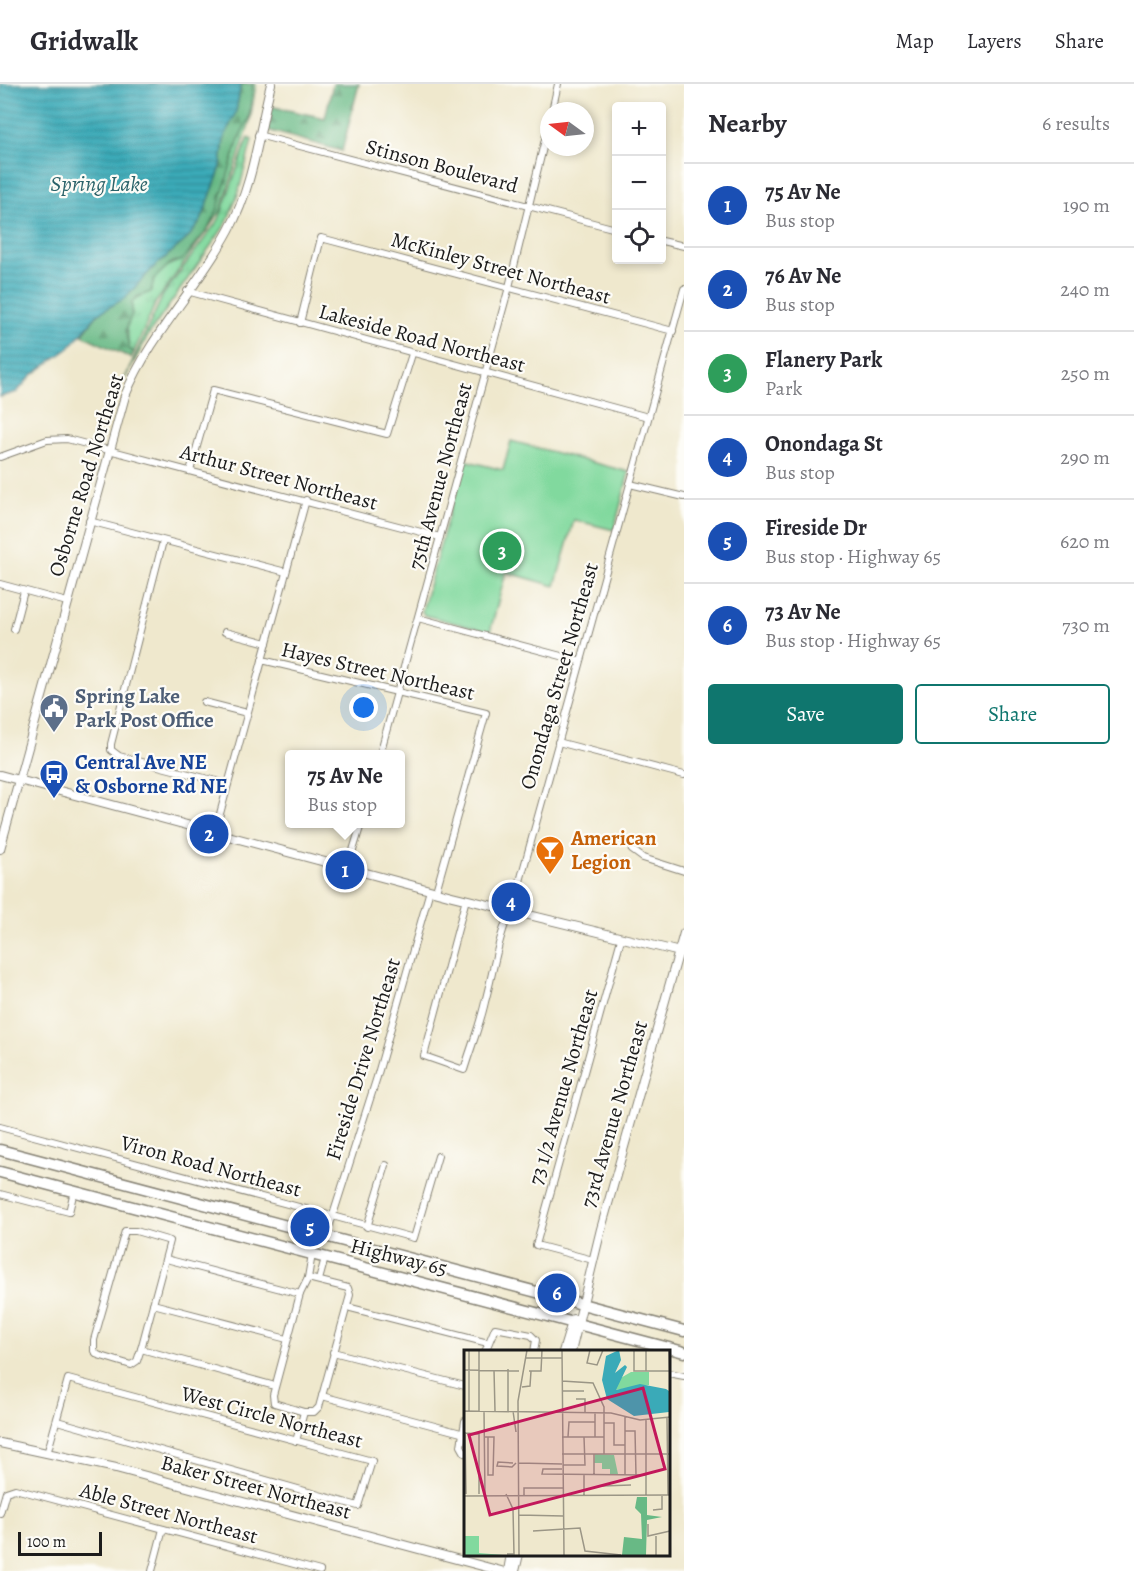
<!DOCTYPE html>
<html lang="en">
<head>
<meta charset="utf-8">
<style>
	:root { --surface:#fff; --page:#f7f7f7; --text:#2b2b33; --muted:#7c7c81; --line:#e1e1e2; --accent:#0f766e }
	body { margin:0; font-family:Alegreya,serif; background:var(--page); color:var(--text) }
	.controls { position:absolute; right:18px; top:18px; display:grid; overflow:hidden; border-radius:6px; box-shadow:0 3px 9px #0003 }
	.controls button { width:54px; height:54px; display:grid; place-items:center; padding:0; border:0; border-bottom:2px solid var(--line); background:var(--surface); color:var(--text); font:30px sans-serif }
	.compass { position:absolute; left:540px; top:18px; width:54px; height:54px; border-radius:50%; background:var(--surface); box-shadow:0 3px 9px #0003; rotate:285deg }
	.scale { position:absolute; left:18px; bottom:15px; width:84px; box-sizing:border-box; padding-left:6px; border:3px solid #1c1c1c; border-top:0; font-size:16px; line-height:21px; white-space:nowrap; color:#1c1c1c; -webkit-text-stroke:4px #fdfcf7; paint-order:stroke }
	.you { position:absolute; left:364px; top:624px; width:21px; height:21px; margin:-15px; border:4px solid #fff; border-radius:50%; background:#1a73e8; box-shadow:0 0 0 9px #1a73e833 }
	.badge { display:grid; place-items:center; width:39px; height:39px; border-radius:50%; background:var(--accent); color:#fff; font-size:20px; font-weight:700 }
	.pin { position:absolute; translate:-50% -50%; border:3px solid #fff; box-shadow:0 2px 6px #0006 }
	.popup { position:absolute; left:285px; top:666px; width:120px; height:78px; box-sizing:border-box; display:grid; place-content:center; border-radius:6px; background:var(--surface); filter:drop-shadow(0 2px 4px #0005); font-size:20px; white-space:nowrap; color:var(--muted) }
	.popup b { font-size:22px; color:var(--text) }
	.popup::after { content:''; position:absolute; left:50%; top:100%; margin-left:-12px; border:12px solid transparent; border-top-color:var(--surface) }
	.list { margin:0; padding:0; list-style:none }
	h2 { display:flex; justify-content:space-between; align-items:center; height:78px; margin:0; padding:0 24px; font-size:26px }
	h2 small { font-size:20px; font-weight:400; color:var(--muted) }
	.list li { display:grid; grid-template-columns:39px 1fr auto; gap:18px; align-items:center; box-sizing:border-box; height:84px; padding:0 24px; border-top:2px solid var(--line) }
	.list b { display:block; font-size:22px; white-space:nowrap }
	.list p { margin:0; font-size:20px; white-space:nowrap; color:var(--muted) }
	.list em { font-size:20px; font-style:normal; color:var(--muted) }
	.actions { display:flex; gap:12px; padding:18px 24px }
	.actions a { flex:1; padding:14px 0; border:2px solid var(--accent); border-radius:6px; text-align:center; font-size:21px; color:var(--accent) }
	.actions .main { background:var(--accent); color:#fff }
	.icon { flex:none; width:33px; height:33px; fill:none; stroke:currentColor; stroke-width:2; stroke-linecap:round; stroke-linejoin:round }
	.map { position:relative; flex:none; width:684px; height:1487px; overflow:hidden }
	header { display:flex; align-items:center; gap:36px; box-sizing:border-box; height:84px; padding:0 30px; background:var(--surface); border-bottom:2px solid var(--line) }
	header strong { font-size:28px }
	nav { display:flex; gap:33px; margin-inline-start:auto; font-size:21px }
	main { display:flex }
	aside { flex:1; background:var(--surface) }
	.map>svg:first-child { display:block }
	.grass { fill:url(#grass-tufts); stroke:#4e7a5d; stroke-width:1.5 }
	.forest { fill:url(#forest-firs); stroke:#426a50; stroke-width:1.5 }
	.park { fill:#81d99e; stroke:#4e7a5d; stroke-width:1.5 }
	.water { fill:url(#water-rules); stroke:#2b636a; stroke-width:1.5 }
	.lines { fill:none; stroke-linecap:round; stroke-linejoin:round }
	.minor-casing { stroke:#868274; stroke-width:8 }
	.tertiary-casing { stroke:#868274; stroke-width:10 }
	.trunk-casing { stroke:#868274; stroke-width:13 }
	.minor { stroke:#fff; stroke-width:6 }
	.tertiary { stroke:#fff; stroke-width:8 }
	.trunk { stroke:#fff; stroke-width:10 }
	.labels { text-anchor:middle; stroke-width:4.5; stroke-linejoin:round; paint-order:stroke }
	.street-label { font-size:21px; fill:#1c1c1c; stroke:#fdfcf7 }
	.service-label { font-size:21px; font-weight:bold; fill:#4e5e75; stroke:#fdfcf7; text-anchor:start }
	.transit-label { font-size:21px; font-weight:bold; fill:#164399; stroke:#fdfcf7; text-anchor:start }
	.food-label { font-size:21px; font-weight:bold; fill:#c56008; stroke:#fdfcf7; text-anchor:start }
	.water-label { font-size:22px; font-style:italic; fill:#2b636a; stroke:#fdfcf7 }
	.inset-road { fill:none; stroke:#9b9686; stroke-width:1.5 }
	.view { fill:#c2185b; fill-opacity:0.15; stroke:#c2185b; stroke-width:3 }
	.inset-edge { fill:none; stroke:#1c1c1c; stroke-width:3 }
</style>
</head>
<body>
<header>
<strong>Gridwalk</strong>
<nav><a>Map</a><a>Layers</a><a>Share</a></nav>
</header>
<main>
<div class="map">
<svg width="684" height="1487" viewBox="0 0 684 1487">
	<defs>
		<pattern id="grass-tufts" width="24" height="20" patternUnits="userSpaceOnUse" patternTransform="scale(1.5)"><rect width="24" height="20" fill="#81d99e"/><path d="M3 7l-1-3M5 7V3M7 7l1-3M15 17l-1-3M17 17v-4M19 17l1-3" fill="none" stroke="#6fba88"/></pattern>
		<pattern id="forest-firs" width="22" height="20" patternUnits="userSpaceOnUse" patternTransform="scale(1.5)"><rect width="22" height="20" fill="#68b985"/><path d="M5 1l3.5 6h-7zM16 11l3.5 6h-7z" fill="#55966c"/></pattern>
		<pattern id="water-rules" width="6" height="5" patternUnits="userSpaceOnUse" patternTransform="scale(1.5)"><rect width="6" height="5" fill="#3aaab8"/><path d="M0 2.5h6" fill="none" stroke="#308a95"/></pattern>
	</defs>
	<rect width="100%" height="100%" fill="#fdfcf7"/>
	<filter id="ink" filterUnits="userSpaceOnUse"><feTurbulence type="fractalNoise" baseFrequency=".0167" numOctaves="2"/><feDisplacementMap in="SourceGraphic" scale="12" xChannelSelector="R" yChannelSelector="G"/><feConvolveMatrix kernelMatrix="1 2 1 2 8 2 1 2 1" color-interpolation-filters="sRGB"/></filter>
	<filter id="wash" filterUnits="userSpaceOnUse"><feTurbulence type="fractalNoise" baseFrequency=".008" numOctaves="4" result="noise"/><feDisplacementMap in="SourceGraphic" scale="24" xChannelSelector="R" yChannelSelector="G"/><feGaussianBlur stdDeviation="1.35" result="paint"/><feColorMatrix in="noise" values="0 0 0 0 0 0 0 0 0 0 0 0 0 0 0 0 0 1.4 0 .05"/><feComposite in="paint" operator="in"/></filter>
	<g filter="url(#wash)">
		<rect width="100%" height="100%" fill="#efe8cd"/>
		<g class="grass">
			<path d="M253,0H256L250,37L220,128L156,218L134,268L129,265C128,251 123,228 134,216C139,211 147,210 152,206C152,191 168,179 181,177L207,147L217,127L240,52L249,34Z"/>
			<polygon points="248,54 252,56 238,110 226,140 149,250 124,296 163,211 219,135"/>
		</g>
		<g class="forest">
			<polygon points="241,0 253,0 249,34 240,52 217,127 207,147 181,177 172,178 154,195 151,208 137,213 132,219 132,229 126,246 129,265 134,268 131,274 82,251 99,229 124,214 154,183 187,155 201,137 221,83 224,54 236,28"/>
			<polygon points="333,0 359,0 342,67 267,46 265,38 269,22 325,34"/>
		</g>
		<polygon class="park" points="511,357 629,388 614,446 574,436 555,502 506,488 490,548 424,531 422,527 464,376 503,386"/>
		<polygon class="water" points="0,0 241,0 236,28 224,54 221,83 201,137 187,155 154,183 124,215 99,229 69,264 31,292 17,308 0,313"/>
	</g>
	<g filter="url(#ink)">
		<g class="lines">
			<g class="minor-casing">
				<g id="minor">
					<polyline points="552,27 558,0"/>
					<polyline points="258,51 616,145"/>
					<polyline points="662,157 684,162"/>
					<polyline points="187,207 648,333"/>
					<polyline points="300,239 321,154 673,247"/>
					<polyline points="0,373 47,356 67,355 440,453"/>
					<polyline points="190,387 213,306 387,350 412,270"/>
					<polyline points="630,400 684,413"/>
					<polyline points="89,437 286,488"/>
					<polyline points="163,457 111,660 111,666 119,672 228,700"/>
					<polyline points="0,500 67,518"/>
					<polyline points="418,534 580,577"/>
					<polyline points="14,545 24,507"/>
					<polyline points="225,548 267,559"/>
					<polyline points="262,576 486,629 436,807"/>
					<polyline points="204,618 247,629"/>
					<polyline points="558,658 684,691"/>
					<polyline points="380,670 509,203 549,39"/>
					<polyline points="215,748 306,416"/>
					<polyline points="632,766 643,774 684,787"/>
					<polyline points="348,783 361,740"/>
					<path d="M466,815L424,972L464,986C471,963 480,941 485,918C494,885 498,851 514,819L684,205"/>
					<polyline points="0,1043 414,1154 438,1072"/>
					<polyline points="0,1110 69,1128 74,1107"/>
					<polyline points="367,1143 386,1081"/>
					<polygon points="125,1147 136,1147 170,1157 141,1265 137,1277 131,1281 98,1271 94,1267 94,1256"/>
					<polyline points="326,1153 377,993 430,806"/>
					<polyline points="166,1175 300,1210"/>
					<polyline points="593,1176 536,1161 621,855"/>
					<polygon points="308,1194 348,1204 350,1211 319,1323 314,1328 304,1328 274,1319 273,1311 300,1210"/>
					<polyline points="308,1194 312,1170"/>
					<polyline points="319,1196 325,1174"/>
					<polyline points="153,1220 287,1255"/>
					<polyline points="347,1223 488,1259"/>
					<polyline points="141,1265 275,1302"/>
					<polyline points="333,1268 465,1302"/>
					<polyline points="485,1268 495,1244 531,1251 536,1256 534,1268"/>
					<polyline points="668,1289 684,1292"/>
					<polyline points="322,1312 461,1349"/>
					<polyline points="465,1337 461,1362 465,1369"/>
					<polyline points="296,1357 304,1328"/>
					<polyline points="47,1370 68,1295 372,1377 358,1422 57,1337"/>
					<polyline points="0,1429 6,1408 15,1405 320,1487"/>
					<polyline points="152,1487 163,1445"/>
				</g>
			</g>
			<g class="tertiary-casing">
				<g id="tertiary">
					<polyline points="0,691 452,812 684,869"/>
					<path d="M0,765L125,312C150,250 198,204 229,146C253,103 259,47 271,0"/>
					<polyline points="563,1268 573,1235"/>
					<polyline points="571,1268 601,1145 684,849"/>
					<polyline points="0,1359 116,1384 501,1487"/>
					<polyline points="508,1487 511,1470"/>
					<polyline points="515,1487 519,1470"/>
				</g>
			</g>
			<g class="trunk-casing">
				<g id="trunk">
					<polyline points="0,1066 684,1247"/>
					<polyline points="0,1088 684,1268"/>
				</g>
			</g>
			<use href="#minor" class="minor"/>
			<use href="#tertiary" class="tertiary"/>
			<use href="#trunk" class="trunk"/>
		</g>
	</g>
	<defs>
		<g id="civic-pin" transform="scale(1.5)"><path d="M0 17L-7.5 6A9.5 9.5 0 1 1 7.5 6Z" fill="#5c6f8a" stroke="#fdfcf7"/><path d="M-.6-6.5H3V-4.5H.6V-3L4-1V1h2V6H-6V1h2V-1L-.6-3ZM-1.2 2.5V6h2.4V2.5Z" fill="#fff"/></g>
		<g id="bus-pin" transform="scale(1.5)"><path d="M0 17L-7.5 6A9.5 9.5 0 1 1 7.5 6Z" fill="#1a4fb4" stroke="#fdfcf7"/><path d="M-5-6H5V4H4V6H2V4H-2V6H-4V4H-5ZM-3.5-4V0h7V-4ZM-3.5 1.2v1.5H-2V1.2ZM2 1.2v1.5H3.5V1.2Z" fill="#fff"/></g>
		<g id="bar-pin" transform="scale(1.5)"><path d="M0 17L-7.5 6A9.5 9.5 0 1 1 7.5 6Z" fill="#e8710a" stroke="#fdfcf7"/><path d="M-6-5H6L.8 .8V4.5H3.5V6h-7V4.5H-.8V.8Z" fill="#fff"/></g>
	</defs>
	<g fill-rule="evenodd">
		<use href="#civic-pin" x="54" y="624"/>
		<use href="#bus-pin" x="54" y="690"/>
		<use href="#bar-pin" x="550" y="766"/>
	</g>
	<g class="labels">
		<g class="street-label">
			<text transform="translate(442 82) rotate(15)" y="7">Stinson Boulevard</text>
			<text transform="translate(501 184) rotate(15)" y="7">McKinley Street Northeast</text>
			<text transform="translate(422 254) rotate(15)" y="7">Lakeside Road Northeast</text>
			<text transform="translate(86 391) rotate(-73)" y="7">Osborne Road Northeast</text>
			<text transform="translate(440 392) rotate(-75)" y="7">75th Avenue Northeast</text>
			<text transform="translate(279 393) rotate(15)" y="7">Arthur Street Northeast</text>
			<text transform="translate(378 587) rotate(13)" y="7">Hayes Street Northeast</text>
			<text transform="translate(559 592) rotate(-74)" y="7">Onondaga Street Northeast</text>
			<text transform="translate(363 975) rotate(-73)" y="7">Fireside Drive Northeast</text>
			<text transform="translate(563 1003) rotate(-74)" y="7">73 1/2 Avenue Northeast</text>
			<text transform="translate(614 1030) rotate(-74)" y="7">73rd Avenue Northeast</text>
			<text transform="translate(211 1082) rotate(15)" y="7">Viron Road Northeast</text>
			<text transform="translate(399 1173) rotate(14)" y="7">Highway 65</text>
			<text transform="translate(272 1333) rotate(15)" y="7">West Circle Northeast</text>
			<text transform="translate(256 1403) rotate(15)" y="7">Baker Street Northeast</text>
			<text transform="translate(169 1429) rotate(15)" y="7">Able Street Northeast</text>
		</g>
		<g class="service-label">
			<text x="75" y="619">Spring Lake<tspan x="75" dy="24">Park Post Office</tspan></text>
		</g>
		<g class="transit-label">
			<text x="75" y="685">Central Ave NE<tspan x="75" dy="24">&amp; Osborne Rd NE</tspan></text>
		</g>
		<g class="food-label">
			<text x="571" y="761">American<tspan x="571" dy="24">Legion</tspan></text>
		</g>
		<g class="water-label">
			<text x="99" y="107">Spring Lake</text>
		</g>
	</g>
	<g transform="translate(464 1266)">
		<rect width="206" height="206" fill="#efe8cd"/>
		<path d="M173,147H183V165L198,167L183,170L182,205H158L160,187L178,189L177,164L171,158Z" fill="#68b985"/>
		<path d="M167,22H185V35L151,40L155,29ZM131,104L150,105L154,124H146V119H138V113H130ZM0,186H15V203L39,205H0Z" fill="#81d99e"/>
		<path d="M155,0L157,10L151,23L161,15L163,17L152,40L176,34L202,39L205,41V62L170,66L143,49L138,30L142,6Z" fill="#3aaab8"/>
		<path class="inset-road" d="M98,0L100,205M126,0L123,13L133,15L139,0M170,0V21H205M182,0V21M205,0L206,33M61,8H98M0,20L55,21M30,20L31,61M65,21H77L78,0M98,31L129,33L140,57V104M58,37L66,36L67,21M98,41H120M112,49H121V62M5,61V0M15,61V0M20,61L21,146M44,61V19M49,61L52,82M131,63V87M203,68L204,145M182,70V146M140,73H150V95H161M0,78V61L147,63L176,70L206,67M161,81H171L172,125M1,82L2,144M1,83L15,84V144M20,87H30L29,125H24V87M98,87H140M104,87L105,72H131M98,104H206M130,104V125M49,113L34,112L33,116L48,117L52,113M54,113L98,114M99,115H121L120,87M98,119H79L78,124L182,125M120,124V145M161,125V67M138,136L167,135M42,144L49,159L50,204H43M60,145V138H99M0,146L206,145M189,160L198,159V145M55,165L99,166M184,174V186L206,181M69,181L116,178L121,201L157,205M192,186V205M55,205L54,51L63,0"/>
		<path class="view" d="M179,38L201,119L26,165L5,85Z"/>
		<rect width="206" height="206" class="inset-edge"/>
	</g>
</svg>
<div class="controls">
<button>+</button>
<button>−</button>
<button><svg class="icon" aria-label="locate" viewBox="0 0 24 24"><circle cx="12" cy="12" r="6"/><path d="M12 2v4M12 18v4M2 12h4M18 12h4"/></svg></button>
</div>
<svg class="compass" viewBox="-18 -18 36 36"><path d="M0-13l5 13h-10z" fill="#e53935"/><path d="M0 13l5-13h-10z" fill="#7c7c81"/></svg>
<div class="scale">100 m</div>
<div class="you"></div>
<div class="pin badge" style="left:345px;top:786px;background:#1a4fb4">1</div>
<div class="popup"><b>75 Av Ne</b>Bus stop</div>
<div class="pin badge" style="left:209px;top:750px;background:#1a4fb4">2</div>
<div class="pin badge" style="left:502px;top:467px;background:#2e9e5b">3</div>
<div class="pin badge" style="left:511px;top:818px;background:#1a4fb4">4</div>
<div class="pin badge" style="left:310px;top:1143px;background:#1a4fb4">5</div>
<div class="pin badge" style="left:557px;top:1209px;background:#1a4fb4">6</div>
</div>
<aside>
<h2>Nearby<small>6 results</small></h2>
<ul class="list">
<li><span class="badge" style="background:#1a4fb4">1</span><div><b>75 Av Ne</b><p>Bus stop</p></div><em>190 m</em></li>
<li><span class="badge" style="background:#1a4fb4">2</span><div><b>76 Av Ne</b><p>Bus stop</p></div><em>240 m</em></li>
<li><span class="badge" style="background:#2e9e5b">3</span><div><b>Flanery Park</b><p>Park</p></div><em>250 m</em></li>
<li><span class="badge" style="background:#1a4fb4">4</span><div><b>Onondaga St</b><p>Bus stop</p></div><em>290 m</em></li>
<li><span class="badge" style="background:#1a4fb4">5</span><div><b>Fireside Dr</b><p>Bus stop · Highway 65</p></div><em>620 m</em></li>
<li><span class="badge" style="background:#1a4fb4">6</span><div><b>73 Av Ne</b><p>Bus stop · Highway 65</p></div><em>730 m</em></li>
</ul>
<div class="actions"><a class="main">Save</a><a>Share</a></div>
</aside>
</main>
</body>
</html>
